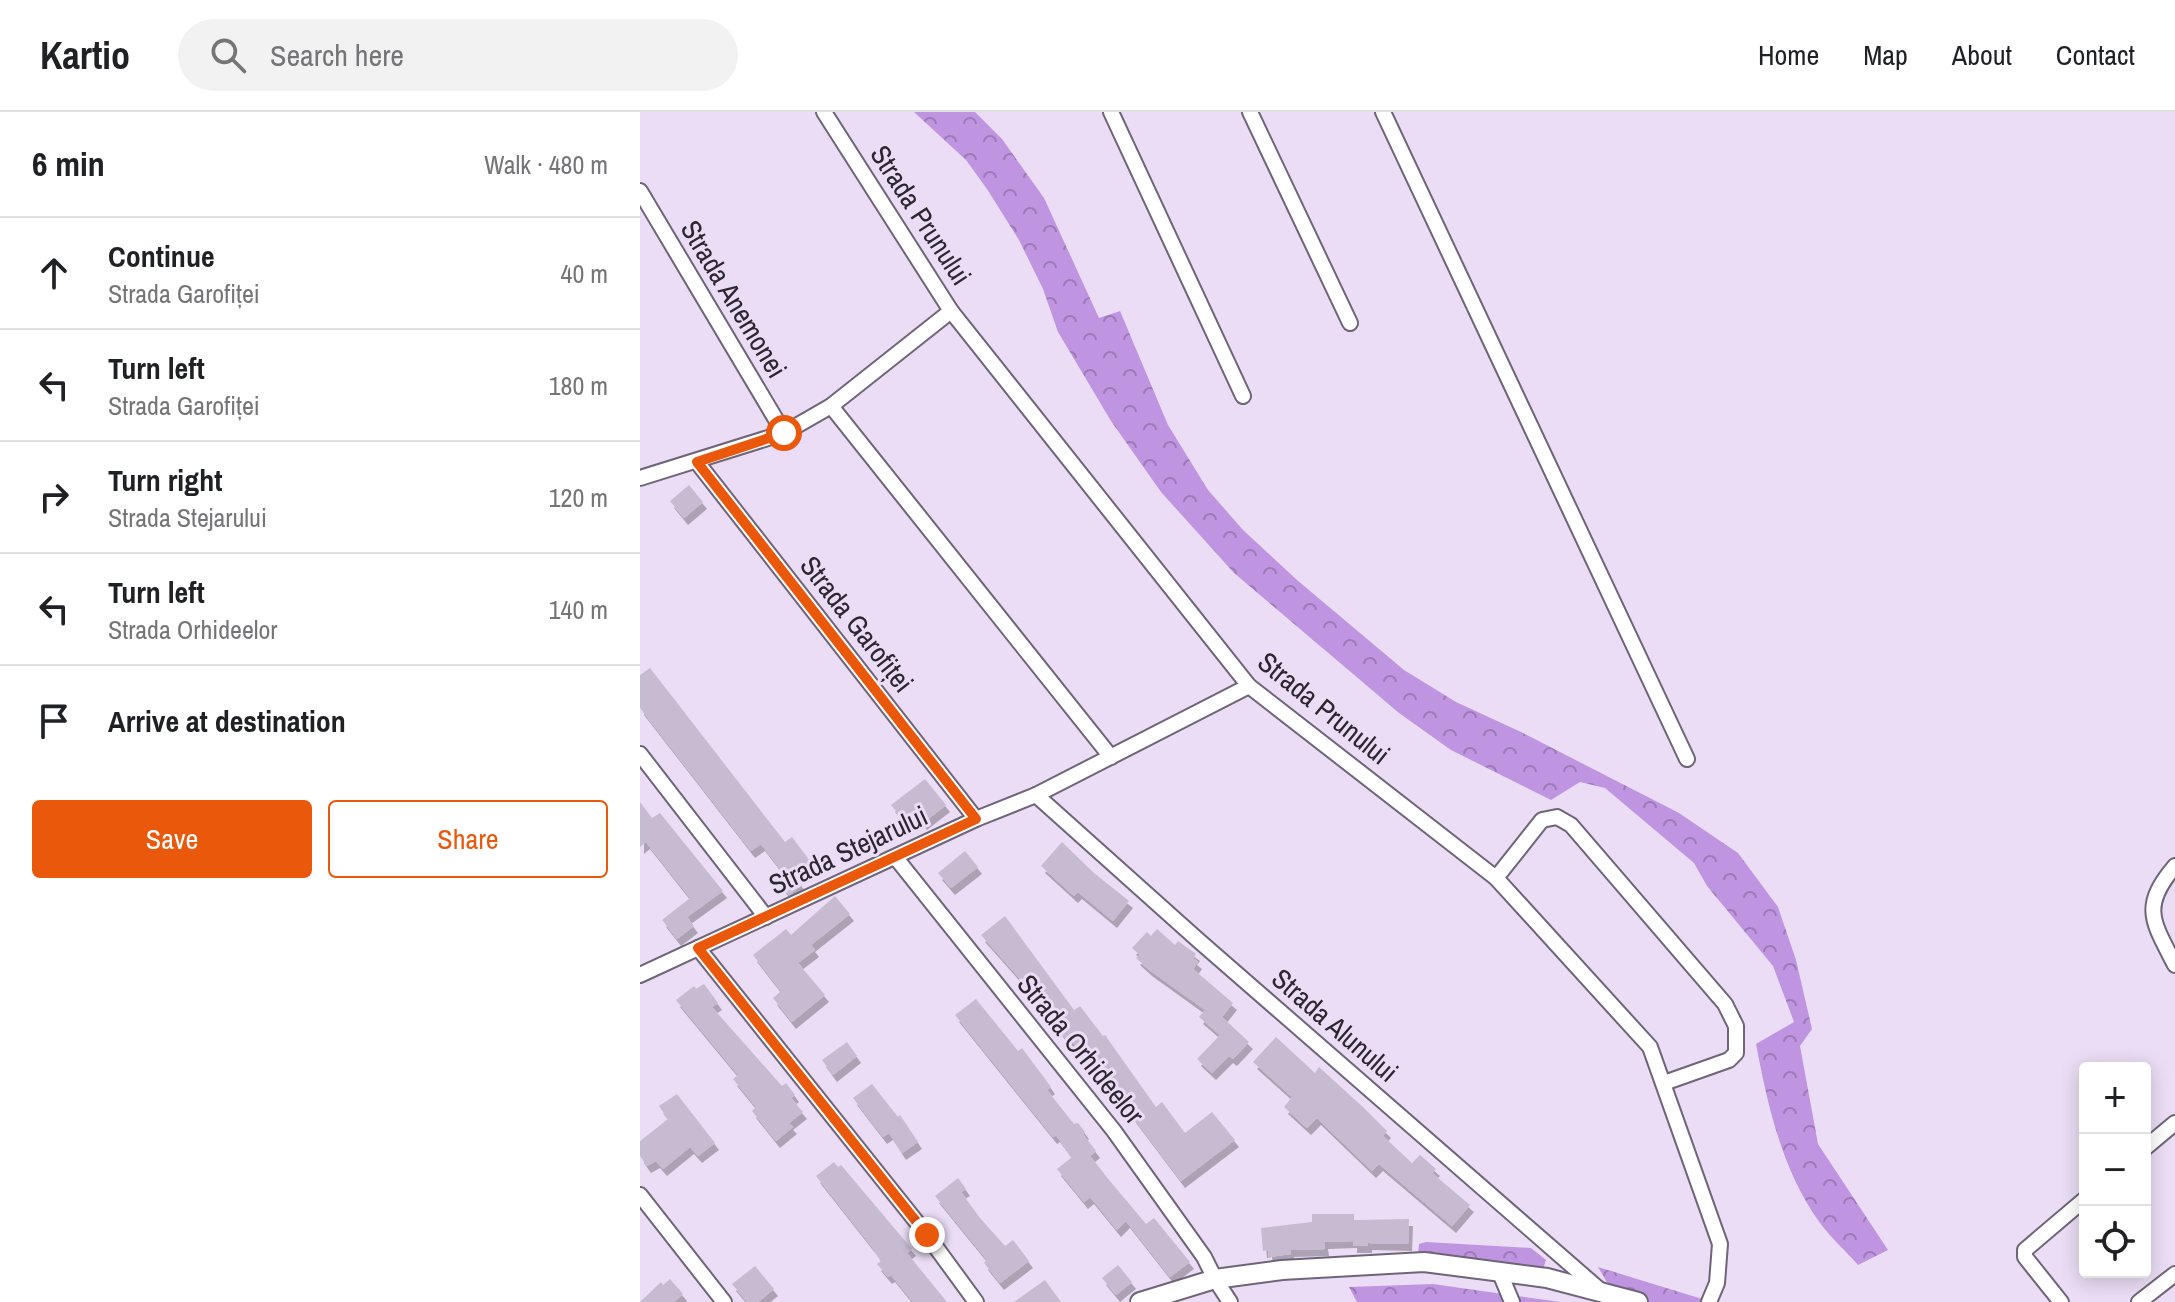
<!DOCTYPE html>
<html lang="en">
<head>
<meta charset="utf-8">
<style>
	:root { --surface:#fff; --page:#f2f2f2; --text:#202124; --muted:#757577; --line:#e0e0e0; --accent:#ea580c }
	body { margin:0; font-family:"Archivo Narrow",sans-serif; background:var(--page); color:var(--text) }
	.controls { position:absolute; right:24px; bottom:24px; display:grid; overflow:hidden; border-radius:8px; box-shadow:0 4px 20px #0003 }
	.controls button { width:72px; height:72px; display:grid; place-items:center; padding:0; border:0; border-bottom:2px solid var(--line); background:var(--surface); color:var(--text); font:40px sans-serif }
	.stop { position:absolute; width:24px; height:24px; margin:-18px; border:6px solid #ea580c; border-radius:50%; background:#fff }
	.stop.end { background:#ea580c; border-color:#fff; box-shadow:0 2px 8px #0008 }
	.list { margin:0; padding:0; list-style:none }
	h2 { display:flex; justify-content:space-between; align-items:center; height:104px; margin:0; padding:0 32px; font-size:34px }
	h2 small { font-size:26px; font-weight:400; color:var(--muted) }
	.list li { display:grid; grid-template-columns:52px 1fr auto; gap:24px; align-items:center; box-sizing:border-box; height:112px; padding:0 32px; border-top:2px solid var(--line) }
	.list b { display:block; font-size:30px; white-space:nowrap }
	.list p { margin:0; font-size:26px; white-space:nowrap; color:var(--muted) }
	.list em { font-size:26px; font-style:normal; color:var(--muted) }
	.actions { display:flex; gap:16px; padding:24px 32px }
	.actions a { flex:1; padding:18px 0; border:2px solid var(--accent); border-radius:8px; text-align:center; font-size:28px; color:var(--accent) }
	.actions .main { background:var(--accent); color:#fff }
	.icon { flex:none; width:44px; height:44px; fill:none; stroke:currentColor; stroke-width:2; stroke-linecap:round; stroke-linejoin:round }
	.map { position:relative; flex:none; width:1535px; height:1190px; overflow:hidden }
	header { display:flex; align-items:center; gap:48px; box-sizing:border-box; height:112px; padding:0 40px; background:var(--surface); border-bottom:2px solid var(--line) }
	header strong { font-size:38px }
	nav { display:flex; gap:44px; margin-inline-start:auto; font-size:28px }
	.search { width:560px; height:72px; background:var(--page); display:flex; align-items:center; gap:20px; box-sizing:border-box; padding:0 28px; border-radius:44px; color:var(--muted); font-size:30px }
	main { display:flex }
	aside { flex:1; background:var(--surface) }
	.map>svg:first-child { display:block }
	.forest { fill:url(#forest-crowns) }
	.building { fill:#c7bbd1; filter:url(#shadow) }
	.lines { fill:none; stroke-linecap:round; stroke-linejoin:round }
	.minor-casing { stroke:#6f6478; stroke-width:18 }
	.tertiary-casing { stroke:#6f6478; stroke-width:22 }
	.minor { stroke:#fff; stroke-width:14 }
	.tertiary { stroke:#fff; stroke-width:18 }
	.route { stroke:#ea580c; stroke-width:10 }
	.labels { text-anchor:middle; stroke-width:6; stroke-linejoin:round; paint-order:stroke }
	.street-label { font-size:28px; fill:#2b262f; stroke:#eaddf5 }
</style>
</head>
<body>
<header>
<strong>Kartio</strong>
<div class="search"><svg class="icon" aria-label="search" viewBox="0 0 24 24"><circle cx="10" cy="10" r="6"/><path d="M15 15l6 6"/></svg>Search here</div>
<nav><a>Home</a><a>Map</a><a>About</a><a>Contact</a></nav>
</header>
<main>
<aside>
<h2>6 min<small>Walk · 480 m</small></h2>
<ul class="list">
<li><svg class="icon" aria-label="ahead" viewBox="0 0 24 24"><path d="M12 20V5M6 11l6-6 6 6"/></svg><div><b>Continue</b><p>Strada Garofiței</p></div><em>40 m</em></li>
<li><svg class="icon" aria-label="left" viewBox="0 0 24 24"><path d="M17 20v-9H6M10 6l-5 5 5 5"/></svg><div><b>Turn left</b><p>Strada Garofiței</p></div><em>180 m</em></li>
<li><svg class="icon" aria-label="right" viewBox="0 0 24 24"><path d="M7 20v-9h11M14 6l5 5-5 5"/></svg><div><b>Turn right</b><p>Strada Stejarului</p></div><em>120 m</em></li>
<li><svg class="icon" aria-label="left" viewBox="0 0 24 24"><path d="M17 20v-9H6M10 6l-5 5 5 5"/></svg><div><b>Turn left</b><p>Strada Orhideelor</p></div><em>140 m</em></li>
<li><svg class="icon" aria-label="arrive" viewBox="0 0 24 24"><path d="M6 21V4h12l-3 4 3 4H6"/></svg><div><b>Arrive at destination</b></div></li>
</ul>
<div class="actions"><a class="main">Save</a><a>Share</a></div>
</aside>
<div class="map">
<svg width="1535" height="1190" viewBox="0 0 1535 1190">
	<defs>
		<pattern id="forest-crowns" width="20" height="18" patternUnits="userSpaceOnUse" patternTransform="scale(2)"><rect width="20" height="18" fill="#bf95e1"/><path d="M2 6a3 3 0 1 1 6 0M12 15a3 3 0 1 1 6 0" fill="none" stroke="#9b79b7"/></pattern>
		<filter id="shadow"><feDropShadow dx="4" dy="7" stdDeviation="0" flood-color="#0004"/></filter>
	</defs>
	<rect width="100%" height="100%" fill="#eaddf5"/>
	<g class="forest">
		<path d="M274,0H335L362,27L404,86L459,206L480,199L528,313L568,378L603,418L657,468L764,558L816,590L881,620L1039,701L1098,741L1138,795L1156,848L1172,917L1160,934L1178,1032L1248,1138L1218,1153C1206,1139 1191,1126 1180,1111C1142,1058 1128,995 1116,932L1154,910L1133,854L1067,774L1054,751L965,676L940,670L911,688L811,638L759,601L594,461L521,380L471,309L418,220L403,177L379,128L347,77L326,48Z"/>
		<polygon points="786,1130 891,1136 906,1148 902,1160 778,1143 779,1132"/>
		<polygon points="958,1155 1072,1190 1006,1190 972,1179"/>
		<polygon points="793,1172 920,1190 717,1190 709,1175"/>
	</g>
	<g class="building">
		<polygon points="49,373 63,390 44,406 30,389"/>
		<polygon points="10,556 145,730 152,725 170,749 153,762 162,773 149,783 137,768 144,762 121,732 111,739 0,596 0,563"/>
		<polygon points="285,667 306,693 283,711 274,700 263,708 251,693"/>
		<polygon points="0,690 12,706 20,701 83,779 47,805 54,814 37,827 22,808 50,786 6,730 0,735"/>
		<polygon points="422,730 454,761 489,789 473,809 438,780 434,784 401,754"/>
		<polygon points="325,739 338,755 311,776 298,761"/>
		<polygon points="195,784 210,802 171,833 175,838 158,851 185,883 152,910 133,886 141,879 113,843 146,817 151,823"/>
		<polygon points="365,804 434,898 440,894 463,924 465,923 516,995 522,990 545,1021 572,1000 595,1028 541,1069 462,964 459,966 431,928 428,930 382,869 341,823"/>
		<polygon points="517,817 535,833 538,829 556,842 553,846 558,850 553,857 593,891 582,905 609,930 593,947 589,944 572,961 557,947 580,923 559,905 565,898 508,857 496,846 500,843 492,836 507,820 511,824"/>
		<polygon points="64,872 78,891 72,895 142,974 146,971 155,983 151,986 163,1000 149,1011 153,1015 136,1029 112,999 116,995 93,967 98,963 36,888 54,874 56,877"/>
		<polygon points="336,887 378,939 382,936 411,975 407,978 434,1012 438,1011 445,1020 443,1022 456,1039 450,1044 470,1069 506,1112 514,1106 550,1150 530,1165 486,1109 477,1118 450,1085 444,1090 417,1057 432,1045 416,1023 413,1025 315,903"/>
		<polygon points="636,925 675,961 679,955 724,996 747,1019 743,1024 772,1051 780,1043 796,1057 792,1061 830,1093 812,1114 739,1052 732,1059 677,1006 667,1016 644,995 652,985 613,950"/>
		<polygon points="207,930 217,944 193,963 182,948"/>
		<polygon points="232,972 258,1005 260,1003 278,1030 262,1041 249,1021 243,1025 213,986"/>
		<polygon points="37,982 75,1031 58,1044 50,1035 23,1057 16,1049 7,1054 0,1044 0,1029 28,1007 19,994"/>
		<polygon points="194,1050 198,1055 201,1053 272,1137 267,1141 307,1190 273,1190 251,1163 248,1165 237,1152 241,1149 232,1135 176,1064"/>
		<polygon points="318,1066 326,1077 321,1080 340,1106 365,1134 373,1128 389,1149 360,1171 344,1151 347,1148 295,1084"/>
		<polygon points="672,1102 714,1102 714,1108 769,1107 768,1132 728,1131 728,1134 713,1134 713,1129 684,1130 685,1137 650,1138 651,1142 629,1145 628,1138 623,1139 621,1116 672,1110"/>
		<polygon points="478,1153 492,1170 476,1183 462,1166"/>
		<polygon points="115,1154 134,1177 118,1190 107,1190 92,1172"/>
		<polygon points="30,1167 43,1182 34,1190 0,1190 21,1170 23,1173"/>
		<polygon points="405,1168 421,1190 374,1190"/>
	</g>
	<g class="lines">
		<g class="minor-casing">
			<g id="minor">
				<polyline points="184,0 311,199 609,574 856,766 1010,935 1080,1132 1077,1171 1069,1190"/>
				<polyline points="471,0 603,284"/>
				<polyline points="610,0 710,211"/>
				<polyline points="743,0 1047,647"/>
				<polyline points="0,79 144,321"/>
				<polyline points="191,294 471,645"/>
				<polyline points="57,350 336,707"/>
				<polyline points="0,366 144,321 191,294 311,199"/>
				<polyline points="0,642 126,805"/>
				<polyline points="396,683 558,828 961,1179"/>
				<polyline points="256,746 474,1019 564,1145 575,1167 590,1190"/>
				<path d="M1535,754C1500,795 1513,810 1535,853"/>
				<polyline points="856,766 902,708 917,705 931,713 1085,892 1096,914 1096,941 1089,948 1024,971"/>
				<polyline points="58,836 287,1123 336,1190"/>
				<polyline points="0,863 336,707 396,683 609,574"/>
				<polyline points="1505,1036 1535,1011"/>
				<polyline points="0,1083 84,1190"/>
				<polyline points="860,1161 872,1190"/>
				<polyline points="1421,1190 1385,1145 1385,1138 1445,1087"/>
				<polyline points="1499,1190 1535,1162"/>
			</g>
		</g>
		<g class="tertiary-casing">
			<polyline id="tertiary" points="500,1190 575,1167 642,1158 784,1150 907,1166 998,1190"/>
		</g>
		<use href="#minor" class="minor"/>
		<use href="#tertiary" class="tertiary"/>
	</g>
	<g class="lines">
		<polyline class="route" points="144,321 57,350 336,707 58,836 287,1123"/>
	</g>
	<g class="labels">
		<g class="street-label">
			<text transform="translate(281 103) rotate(57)" y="10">Strada Prunului</text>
			<text transform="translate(94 187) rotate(59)" y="10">Strada Anemonei</text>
			<text transform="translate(217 512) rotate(52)" y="10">Strada Garofiței</text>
			<text transform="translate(684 596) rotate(39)" y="10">Strada Prunului</text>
			<text transform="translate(208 738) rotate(-25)" y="10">Strada Stejarului</text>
			<text transform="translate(695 913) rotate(41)" y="10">Strada Alunului</text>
			<text transform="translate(441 937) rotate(51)" y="10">Strada Orhideelor</text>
		</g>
	</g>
</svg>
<div class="controls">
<button>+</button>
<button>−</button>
<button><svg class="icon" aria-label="locate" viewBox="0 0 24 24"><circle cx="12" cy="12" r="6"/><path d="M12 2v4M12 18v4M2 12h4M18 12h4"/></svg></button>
</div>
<div class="stop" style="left:144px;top:321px"></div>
<div class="stop end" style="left:287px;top:1123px"></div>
</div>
</main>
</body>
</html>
